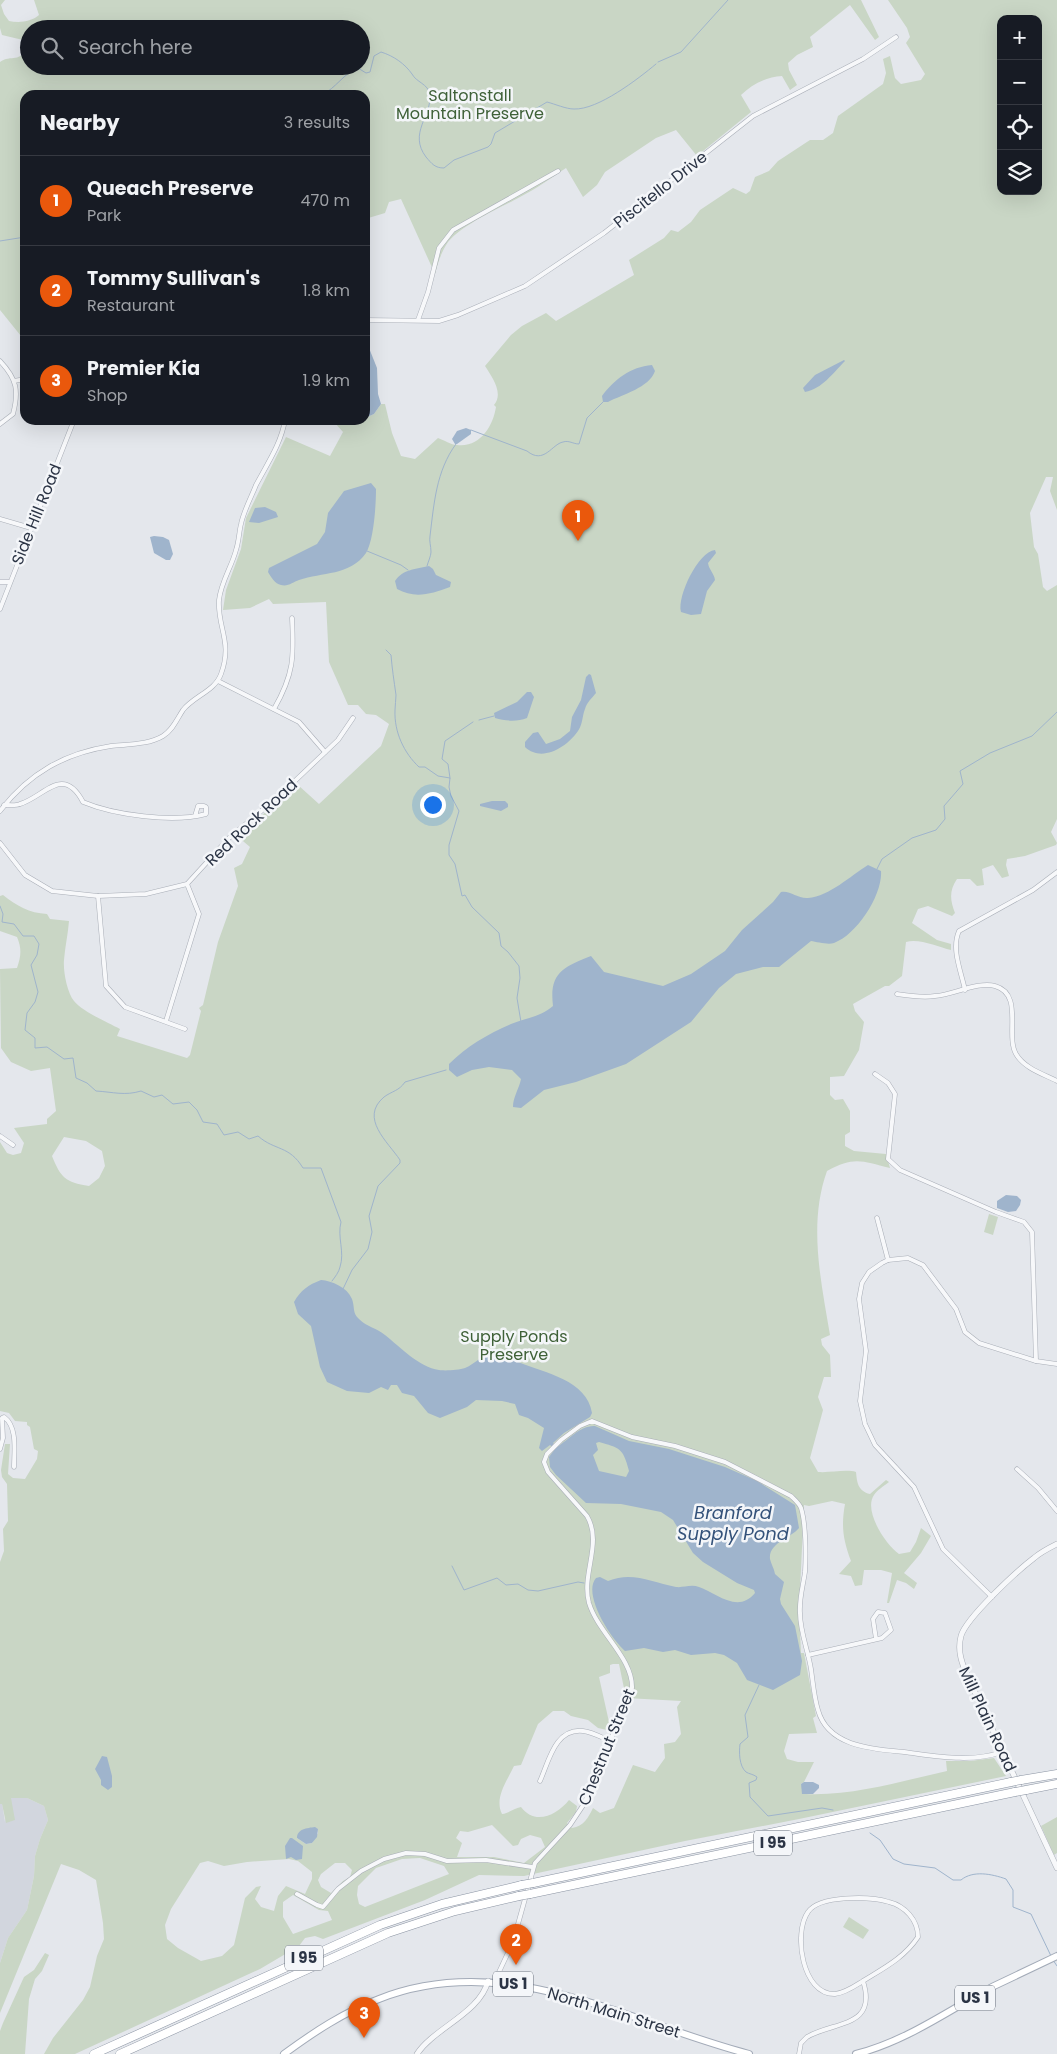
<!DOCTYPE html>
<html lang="en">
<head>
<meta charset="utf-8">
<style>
	:root { --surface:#171b24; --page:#242831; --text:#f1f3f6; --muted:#9ea1a6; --line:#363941; --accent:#ea580c }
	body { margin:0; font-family:Poppins,sans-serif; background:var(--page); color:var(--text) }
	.controls { position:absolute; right:15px; top:15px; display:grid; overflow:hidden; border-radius:10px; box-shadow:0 5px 20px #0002 }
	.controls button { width:45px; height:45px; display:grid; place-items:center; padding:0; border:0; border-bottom:1px solid var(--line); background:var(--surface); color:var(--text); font:25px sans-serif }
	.you { position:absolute; left:432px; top:804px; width:18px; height:18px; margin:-12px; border:4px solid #fff; border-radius:50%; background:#1a73e8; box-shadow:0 0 0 8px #1a73e833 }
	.badge { display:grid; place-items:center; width:32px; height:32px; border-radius:50%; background:var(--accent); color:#fff; font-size:16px; font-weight:700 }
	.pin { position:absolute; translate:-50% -41px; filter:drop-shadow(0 1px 2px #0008) }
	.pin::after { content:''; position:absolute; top:26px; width:18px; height:15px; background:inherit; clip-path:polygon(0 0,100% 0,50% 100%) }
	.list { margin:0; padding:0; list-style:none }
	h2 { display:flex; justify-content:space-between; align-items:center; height:65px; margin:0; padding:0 20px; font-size:21px }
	h2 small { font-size:16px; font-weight:400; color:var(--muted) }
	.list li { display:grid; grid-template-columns:32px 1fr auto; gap:15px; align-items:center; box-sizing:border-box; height:90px; padding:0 20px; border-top:1px solid var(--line) }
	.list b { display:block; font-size:19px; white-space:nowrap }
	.list p { margin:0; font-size:16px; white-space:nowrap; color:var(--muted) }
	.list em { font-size:16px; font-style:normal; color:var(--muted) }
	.icon { flex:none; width:28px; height:28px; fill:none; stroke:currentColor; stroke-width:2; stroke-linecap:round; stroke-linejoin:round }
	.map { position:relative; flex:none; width:1057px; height:2054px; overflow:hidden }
	.search { position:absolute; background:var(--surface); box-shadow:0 5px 20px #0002; left:20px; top:20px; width:350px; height:55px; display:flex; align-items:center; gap:12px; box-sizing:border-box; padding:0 18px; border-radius:28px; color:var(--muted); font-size:19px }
	.panel { position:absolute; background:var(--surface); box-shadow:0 5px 20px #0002; left:20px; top:90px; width:350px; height:335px; border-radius:15px }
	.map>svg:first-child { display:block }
	.built { fill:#d2d6de }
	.green { fill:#c9d6c5; fill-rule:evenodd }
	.water { fill:#9fb4cc; fill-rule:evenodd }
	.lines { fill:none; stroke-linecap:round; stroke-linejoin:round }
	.stream { stroke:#9fb4cc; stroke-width:1 }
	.minor-casing { stroke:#a9aeb7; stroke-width:5 }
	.tertiary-casing { stroke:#a9aeb7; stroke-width:6 }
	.primary-casing { stroke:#a3abb8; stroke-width:8 }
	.motorway-casing { stroke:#8b94a3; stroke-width:9 }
	.minor { stroke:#f7f8fa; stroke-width:4 }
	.tertiary { stroke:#f7f8fa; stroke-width:5 }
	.primary { stroke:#fff; stroke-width:6 }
	.motorway { stroke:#fff; stroke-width:8 }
	.motorway-bridge-casing { stroke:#8b94a3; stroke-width:9; stroke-linecap:butt }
	.motorway-bridge { stroke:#fff; stroke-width:8 }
	.labels { text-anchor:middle; stroke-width:5; stroke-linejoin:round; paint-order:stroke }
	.shield { fill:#f4f6f9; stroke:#676e7b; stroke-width:1 }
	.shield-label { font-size:15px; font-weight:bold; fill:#2b3445 }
	.park-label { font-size:16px; fill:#3f6138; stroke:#f4f6f9 }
	.street-label { font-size:16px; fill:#2b3445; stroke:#f4f6f9 }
	.water-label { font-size:18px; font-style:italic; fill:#34527a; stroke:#f4f6f9 }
</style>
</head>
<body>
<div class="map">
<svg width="1057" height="2054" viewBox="0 0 1057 2054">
	<rect width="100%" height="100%" fill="#e4e7ec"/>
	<polygon class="built" points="10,1798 27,1798 44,1806 48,1820 40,1839 35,1856 34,1876 27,1910 8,1938 0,1963 0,1804 2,1803 5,1822"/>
	<g class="green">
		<path d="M0,0H5L1,5L4,14L9,21C19,23 31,22 39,15L34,0H861L879,37L875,40L850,5L810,37L813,47L797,55L788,63L789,70L797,85L790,90L782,76C766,77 752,84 741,95L751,112L697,156L676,130L656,138L605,172L597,185L583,197L566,168C551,178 536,189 520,197C500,208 463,224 448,242C441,252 438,263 435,274L401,199L389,202L385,213L365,219V95H25V341L0,310V62C11,54 21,64 27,46L23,40L2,35L0,28ZM29,29H361V66H29Z"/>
		<path d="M888,0H1057V510L1050,491L1053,477H1046L1030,513L1034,547L1038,554L1043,587L1047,591L1057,585V819L1051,832L1057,843L1056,845L1025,856L1007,859L1006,865L1009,876L1002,878L993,865L982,869L984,885L977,886L970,879H957C949,891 950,900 955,913L952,916L928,906L918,909L912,923L937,940L951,944V950C938,947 919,938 906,942L902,976L889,986H885L853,1004L855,1011L864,1022L859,1050L844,1076L830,1077V1095L835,1100L843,1099L850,1111V1132L845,1135V1146L854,1151L886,1154L890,1168C862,1161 854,1156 827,1171C808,1224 821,1281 830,1335L821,1339L822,1345L830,1355L831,1377H824L818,1397L823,1410L810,1458L818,1472C830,1473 846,1469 856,1472C857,1483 858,1491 870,1494L886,1480L889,1482C884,1486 877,1490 874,1495C863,1511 886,1545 899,1554L910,1552L916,1542L921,1528L931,1536L921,1553L904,1573L917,1583L914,1589L906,1583L897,1580L889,1603H887L892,1573L881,1570H864L862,1585L855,1586L851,1576L839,1574L851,1561C843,1540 841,1526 845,1504L832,1501L809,1506L804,1505L799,1611L801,1653H804L816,1716L813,1718L817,1733L789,1734L784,1751L787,1759L798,1762H814L804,1782L801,1784L806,1794C854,1796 901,1781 947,1771L946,1761H970L994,1758L1006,1776L799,1819L685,1841L524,1876L479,1875L425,1900L323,1939L315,1936L305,1938L299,1946L260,1969L75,2054H44L53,2038L83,2000L90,1987L97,1956L104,1939L103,1923L96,1880L79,1870L61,1864L0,2013V1963L8,1938L27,1910L34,1876L35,1856L40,1839L48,1820L44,1806L27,1798H11L15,1820L6,1823L2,1804H0V1562L4,1551L3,1529L8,1521L7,1484L2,1477L1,1470L5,1444H10L8,1474L13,1478L25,1479L37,1459L38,1451L34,1449L30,1427L27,1425V1422L15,1421L9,1413L0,1411V1142L7,1153L13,1155L21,1153L24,1143L14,1128L47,1124V1119L56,1111L50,1068L31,1071L11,1062L1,1048L0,969L17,968C21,956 22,949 17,937L0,931V896L3,895C17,906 29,913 47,914L50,919L69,921C68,934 65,947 64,960C63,971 67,992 74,1001C83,1012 107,1022 120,1029L117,1036L187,1058L190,1055L201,1011L199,1008L203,1005L218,942L238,886L234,868L242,864L250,847L237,836L298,785L319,804L381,746L389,724L376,715L366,714L358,705H348L329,662L326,602L273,604L269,599L250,608L223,610L226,590L241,549L246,518L286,437L330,456L343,432L334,422L328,420H365V418L374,414L381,404H385L392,433L401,456L415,459L438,438C444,440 451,445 457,445C480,448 493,426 496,407L494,405C504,393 492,377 485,366L511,335L522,326L546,313L556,321L634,275L629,260L664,238L671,230L678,232L691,222L700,210L733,188L746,194L750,191L755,177L769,171L778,161L810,140H823L833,133L838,116L883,84L886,73L883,59L890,56L895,78L901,84L921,80L925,74L906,43L910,37L907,28ZM1001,19H1038V191H1001ZM64,1137L86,1141L102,1151L105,1166L99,1178L89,1186C65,1182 61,1178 52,1156ZM613,1664H619L626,1698L681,1701L677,1707L681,1734L675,1742L664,1744L665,1758L655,1772L633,1765L614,1808L600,1813L593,1808C588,1818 584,1826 572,1828L567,1823L576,1812L577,1806L569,1800C557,1815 535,1826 521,1807C514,1808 510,1813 502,1814C494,1798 507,1781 514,1766L521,1765L538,1724L553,1711H564L571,1716L588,1720L598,1728L607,1730L609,1722L599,1677L610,1673V1665ZM492,1825L513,1846L518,1845L521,1839L530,1835L541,1838L545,1847L524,1863L494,1857H457L462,1843L456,1838L460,1831L468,1832ZM310,1828H317L318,1833L312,1843L306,1844L297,1838ZM420,1858L444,1866L449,1874L365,1907L359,1904L357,1895L358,1886L376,1868L402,1859ZM289,1859L298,1861L312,1872V1879L305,1894L286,1886L278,1896L274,1911L261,1907L255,1899L261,1886L256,1887L245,1898L234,1945L222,1956L201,1961L178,1948L167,1939L165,1925L171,1909L200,1863L208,1861L224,1866L247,1862ZM335,1863H345L352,1870L350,1877L343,1881L331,1893L321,1887L318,1880L321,1874ZM293,1895L319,1910L328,1911L332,1920L293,1934L283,1917V1902Z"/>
		<polygon points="989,1214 998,1217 993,1235 984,1232"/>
		<polygon points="1057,1817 1057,1853 1054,1855 1041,1826"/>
		<polygon points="849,1917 869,1930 863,1939 843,1927"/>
		<polygon points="45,1953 49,1955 42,1971 35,1979 29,1999 25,2054 0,2054 0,2031 3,2023 24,1977 34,1970"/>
	</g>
	<g class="water">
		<polygon points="365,338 377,368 378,394 381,404 374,414 365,418"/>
		<path d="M844,360L845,361C833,373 822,389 805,392L803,388L815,375Z"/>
		<path d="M652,365L655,371C649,388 623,394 608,402H603L602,396C615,379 630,367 652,365Z"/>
		<polygon points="466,428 471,430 471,434 457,444 455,444 452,439 457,431"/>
		<path d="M371,483L376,489C376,504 374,540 366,553C350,576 322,572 299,580C293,582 288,587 281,585C275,584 271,577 268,572L269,568L317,544L325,532L328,513L344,491Z"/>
		<polygon points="265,507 276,512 278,517 259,523 249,522 255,508"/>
		<polygon points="154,536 163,537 169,540 173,554 170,560 166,560 154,553 150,537"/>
		<path d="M715,550L716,553L708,563C709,570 714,573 715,580L707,591L701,614L691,615L681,612C677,596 698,552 715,550Z"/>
		<path d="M429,566L433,569L436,575L451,582L450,587C431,594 415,599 397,589L395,581C403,569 416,569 429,566Z"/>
		<path d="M589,674L591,675L596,693C592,698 587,702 585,709C582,716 583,724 578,731C567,747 542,763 525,747V742L533,733L538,732L546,744L560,739L570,731L572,717L581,700L586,677Z"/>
		<path d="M527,692H531L534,697L527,718C517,722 505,721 495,718L494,713L517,702Z"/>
		<polygon points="492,801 505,801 508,804 508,807 501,811 480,806 480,804"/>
		<path d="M868,865L881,871C883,894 857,935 834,943C828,945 817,942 811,941L779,967H763L736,974L719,988L691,1022L626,1064L576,1082L544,1090L521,1108L513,1107C513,1097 519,1089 521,1079L512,1070L489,1067L472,1070L457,1077L449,1070V1064C467,1046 488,1034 511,1024C526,1018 540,1017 553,1006C549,973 563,967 591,956L604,972L663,986L691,974L725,951L742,930L773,902L781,892C790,890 798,899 808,898C830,896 850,876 868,865Z"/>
		<polygon points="1006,1195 1017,1196 1021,1200 1020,1205 1016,1211 1008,1212 997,1208 997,1201"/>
		<path d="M321,1280C332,1281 347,1287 352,1299C355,1307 352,1313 359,1319C367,1327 377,1328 385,1335C400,1347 419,1367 439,1370C445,1371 459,1370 465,1368C476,1364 486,1350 498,1352C506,1353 512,1360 518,1362C545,1373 587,1380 592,1413L590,1417L564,1433L553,1443L557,1447C568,1440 581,1425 595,1426L629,1441L669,1449L725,1467L757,1481L795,1505L799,1528C792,1537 768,1543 770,1559C771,1564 774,1568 775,1574L784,1582L780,1599L781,1604L795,1626L802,1661L800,1675L773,1690L747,1680L737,1663L724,1655L715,1653L691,1655L675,1650L663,1652L644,1648L625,1651C611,1639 582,1594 596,1578L600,1577L608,1581C632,1571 651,1582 676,1587C683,1588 691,1584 699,1587C716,1593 738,1614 755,1593L754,1590L737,1583L703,1562L693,1553L673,1520L661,1512L621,1504L586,1503L556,1475L550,1467L549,1457L555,1449L550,1445L542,1451L539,1448L544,1428L528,1418L519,1415L515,1404L502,1401L476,1400L467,1407L440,1418L428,1413L414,1396L402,1393L397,1385H391L388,1390L381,1387L369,1393L347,1391L327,1382L320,1367L311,1326L298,1314L294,1302C301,1290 308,1285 321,1280ZM599,1442C619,1448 623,1447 629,1471L626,1477L599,1471L593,1455L598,1450L596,1443Z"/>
		<polygon points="102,1756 107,1757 112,1776 112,1787 108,1790 101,1785 101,1780 95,1769"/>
		<polygon points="804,1782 813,1782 819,1785 819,1788 813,1794 802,1794 801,1784"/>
		<path d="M315,1827L318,1829L317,1837L312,1843L306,1844L297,1838C297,1829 307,1828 315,1827Z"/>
		<polygon points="290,1838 292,1838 303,1846 302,1859 296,1860 291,1857 286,1859 285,1846"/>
	</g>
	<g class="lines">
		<g class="stream">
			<polyline points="658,62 681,52 728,0"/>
			<path d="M322,95C336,88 344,73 358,68L366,73L370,72L374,56L381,52C394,56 405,64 412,74C416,82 428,84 430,94C432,116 408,133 426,157C432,164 435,168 444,168L454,160L488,147L491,144L495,133L547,102C555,104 566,109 574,109C598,110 638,79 656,64"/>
			<polyline points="0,241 25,237"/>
			<path d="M471,430L527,451C544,465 552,444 563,442C569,440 573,444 579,444L587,418L603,402"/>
			<polyline points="367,551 401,565 408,570"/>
			<path d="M427,566C428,562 431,556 431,552C431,546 429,541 430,536C434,504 436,471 456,444"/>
			<path d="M386,650L391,655C392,668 394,681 396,695C396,700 395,705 395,710C394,732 404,753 419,767H425L438,776L450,778L449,787L451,796L459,811L449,845V855L455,864L462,896L465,895L472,907L499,933L501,946L508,952L519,966L520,978L517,998L521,1022"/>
			<polyline points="479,720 494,716"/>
			<polyline points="450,778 448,764 442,759 445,741 473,722"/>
			<polyline points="877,869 882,859 912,838 936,830 945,819 944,806 963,784 960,771 990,753 1032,736 1057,712"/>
			<path d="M0,906L3,914L2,922L14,924L23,936H34L39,944L37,955L31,965L38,992L35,1002L27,1013L25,1030L35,1038V1048L47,1047L64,1059L73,1058L76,1078L87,1083L96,1091C113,1092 125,1096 141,1091L154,1097L162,1095L173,1104L189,1102L197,1110L203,1122L217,1124L224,1135L238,1132L249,1139L258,1136C275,1151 289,1145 303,1168H321L341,1222C337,1237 345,1252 340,1267C339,1272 335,1277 332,1281"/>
			<path d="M343,1289L352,1270L368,1249L372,1232L369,1216L378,1186L400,1163V1160C388,1142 359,1118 384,1097C392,1091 399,1091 405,1082L446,1070"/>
			<polyline points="452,1566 464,1590 497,1578 506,1585 518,1584 528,1590 538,1591 578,1582 584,1583"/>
			<path d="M759,1685L745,1715L748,1737L740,1744C739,1752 739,1766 746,1772C749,1774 753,1774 757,1777L756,1780L749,1783L750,1797L768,1816L822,1808L833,1810"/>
			<path d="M870,1833L880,1840L893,1859L904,1864L935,1868L953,1880H961C973,1870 992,1874 1006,1879L1013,1890V1907L1031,1914L1051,1956"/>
			<polyline points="1053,1960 1057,1966"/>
		</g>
		<g class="minor-casing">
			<g id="minor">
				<polyline points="365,320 439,321 458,315 525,286 604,233 753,116 863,59 896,37"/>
				<polyline points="418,320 428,292 439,248 453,230 558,171"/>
				<path d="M0,361C17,379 19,391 13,414L0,424"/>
				<polyline points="14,381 25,379"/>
				<polyline points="0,519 31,528"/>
				<polyline points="0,582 9,582"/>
				<polyline points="0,609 74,420"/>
				<polyline points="218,681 299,722 325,752"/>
				<path d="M274,709C294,674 294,657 292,618"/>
				<path d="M4,805C9,805 16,806 20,804C44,797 63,764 83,802C114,815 173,823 206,814V807L204,806H198L195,816"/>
				<path d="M0,811C29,773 65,753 111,746C127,744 148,745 163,736C173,730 177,719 183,710C194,696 215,691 221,674C233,642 217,627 219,600C221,582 232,566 236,550C239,541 239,532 241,524C244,510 251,498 256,485C267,464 281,444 285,420"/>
				<polyline points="0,843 25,875 52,891 98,896 146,894 187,884 229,838 278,797 338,740 353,718"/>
				<polyline points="98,896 106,986 125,1007 185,1029"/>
				<path d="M965,990C961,971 951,949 959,931L1033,890L1057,872"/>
				<path d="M897,994C910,996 922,998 935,996C952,995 979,981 995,986C1024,994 1005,1035 1016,1054C1024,1068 1043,1074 1057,1081"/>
				<polyline points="166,1021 199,914 187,884"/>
				<polyline points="875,1074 888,1083 895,1094 888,1159 900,1170 996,1212 1024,1222 1032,1232 1036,1361"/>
				<polyline points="0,1136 13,1145"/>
				<polyline points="877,1218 888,1260"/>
				<path d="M0,1449L3,1438L2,1418L4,1417C18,1427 14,1452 14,1467"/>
				<polyline points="1017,1469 1038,1488 1057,1511"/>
				<polyline points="992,1597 943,1549 914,1487 875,1445 865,1424 860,1401 866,1351 859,1299 862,1283 869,1272 882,1263 888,1260 908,1258 923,1265 956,1309 965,1332 979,1343 1036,1361 1057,1364"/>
				<polyline points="808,1655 882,1638 891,1630 885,1613 878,1612 873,1619 876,1639"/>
				<path d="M540,1781C549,1761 555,1728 583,1731C592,1732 601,1737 610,1741"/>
				<polyline points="297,1894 317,1905 323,1907 338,1889 361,1871 384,1859 406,1853 425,1854 447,1861 486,1860 532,1867"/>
				<path d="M497,1982L499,1972L513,1942L535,1863L570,1825L584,1804L632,1688C633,1658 598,1633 589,1603C581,1574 603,1543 587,1516L548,1472L544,1462L547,1454L561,1440L580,1426L592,1421L632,1437L675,1446L725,1462L791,1496C795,1500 799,1503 801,1508C806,1524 806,1555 805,1572C803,1586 799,1599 800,1613C800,1632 808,1650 811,1669C813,1683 814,1697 818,1710C828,1747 873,1749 904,1752C936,1756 971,1763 1002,1752"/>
				<path d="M799,2054L801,2043L807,2037C834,2021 878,2028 863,1981C884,1968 904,1958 918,1937C918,1920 905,1906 889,1902C871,1896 819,1895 808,1912C793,1933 802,1995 835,1994C845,1993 855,1986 863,1981"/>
			</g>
		</g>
		<g class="tertiary-casing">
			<g id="tertiary">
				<path d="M1057,1544C1049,1548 1041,1552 1034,1558C1017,1571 966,1618 961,1636C957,1651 962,1664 968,1677L1057,1868"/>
				<path d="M417,2054C434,2028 480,2013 488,1981"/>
			</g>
		</g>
		<g class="primary-casing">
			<g id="primary">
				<path d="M284,2054C314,2032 344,2012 379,1999C506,1949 627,2022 749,2054"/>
				<path d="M856,2054C907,2041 949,2010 994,1986C1015,1976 1036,1966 1057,1956"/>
			</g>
		</g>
		<g class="motorway-casing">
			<g id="motorway">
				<polyline points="1021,1780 1057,1774"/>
				<polyline points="1026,1790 1057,1784"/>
				<polyline points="533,1883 1011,1782"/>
				<polyline points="530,1894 1015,1792"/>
				<polyline points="94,2054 380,1925 442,1904 522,1885"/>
				<polyline points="120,2054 388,1933 455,1911 519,1896"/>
			</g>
		</g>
		<use href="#minor" class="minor"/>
		<use href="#tertiary" class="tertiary"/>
		<use href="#primary" class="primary"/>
		<use href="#motorway" class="motorway"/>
		<g class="motorway-bridge-casing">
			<g id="motorway-bridge">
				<polyline points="1011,1782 1021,1780"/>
				<polyline points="1015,1792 1026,1790"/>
				<polyline points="522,1885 533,1883"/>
				<polyline points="519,1896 530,1894"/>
			</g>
		</g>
		<use href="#motorway-bridge" class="motorway-bridge"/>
	</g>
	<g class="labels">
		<g class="shield">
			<rect x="754" y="1830.5" width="38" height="25" rx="4"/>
			<rect x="285" y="1945.5" width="38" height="25" rx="4"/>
			<rect x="493" y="1971.5" width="40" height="25" rx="4"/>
			<rect x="955" y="1985.5" width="40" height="25" rx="4"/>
		</g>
		<g class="shield-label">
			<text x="773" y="1848">I 95</text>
			<text x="304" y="1963">I 95</text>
			<text x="513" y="1989">US 1</text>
			<text x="975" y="2003">US 1</text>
		</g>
		<g class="park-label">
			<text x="470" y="101">Saltonstall<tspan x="470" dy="18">Mountain Preserve</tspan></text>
			<text x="514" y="1342">Supply Ponds<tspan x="514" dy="18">Preserve</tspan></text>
		</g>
		<g class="street-label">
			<text transform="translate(660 189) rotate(-38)" y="6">Piscitello Drive</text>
			<text transform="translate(36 514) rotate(-68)" y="6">Side Hill Road</text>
			<text transform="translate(251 822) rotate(-43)" y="6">Red Rock Road</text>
			<text transform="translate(988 1719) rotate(65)" y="6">Mill Plain Road</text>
			<text transform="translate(606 1747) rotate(-68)" y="6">Chestnut Street</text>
			<text transform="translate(614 2012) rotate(17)" y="6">North Main Street</text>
		</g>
		<g class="water-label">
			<text x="733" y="1519">Branford<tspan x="733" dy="21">Supply Pond</tspan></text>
		</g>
	</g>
</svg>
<div class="controls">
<button>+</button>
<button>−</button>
<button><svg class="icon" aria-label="locate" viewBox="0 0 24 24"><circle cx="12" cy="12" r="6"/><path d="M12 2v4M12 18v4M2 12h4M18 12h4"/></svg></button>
<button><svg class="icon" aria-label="layers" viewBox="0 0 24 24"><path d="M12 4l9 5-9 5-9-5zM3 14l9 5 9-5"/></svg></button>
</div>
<div class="you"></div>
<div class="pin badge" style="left:578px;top:541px">1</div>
<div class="pin badge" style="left:516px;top:1965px">2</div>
<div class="pin badge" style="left:364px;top:2038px">3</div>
<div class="search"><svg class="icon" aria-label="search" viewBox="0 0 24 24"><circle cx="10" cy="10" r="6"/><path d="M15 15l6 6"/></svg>Search here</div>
<section class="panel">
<h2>Nearby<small>3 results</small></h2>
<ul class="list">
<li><span class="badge">1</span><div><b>Queach Preserve</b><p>Park</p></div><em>470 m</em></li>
<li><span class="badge">2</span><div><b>Tommy Sullivan's</b><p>Restaurant</p></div><em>1.8 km</em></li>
<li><span class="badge">3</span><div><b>Premier Kia</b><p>Shop</p></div><em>1.9 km</em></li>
</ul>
</section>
</div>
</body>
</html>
